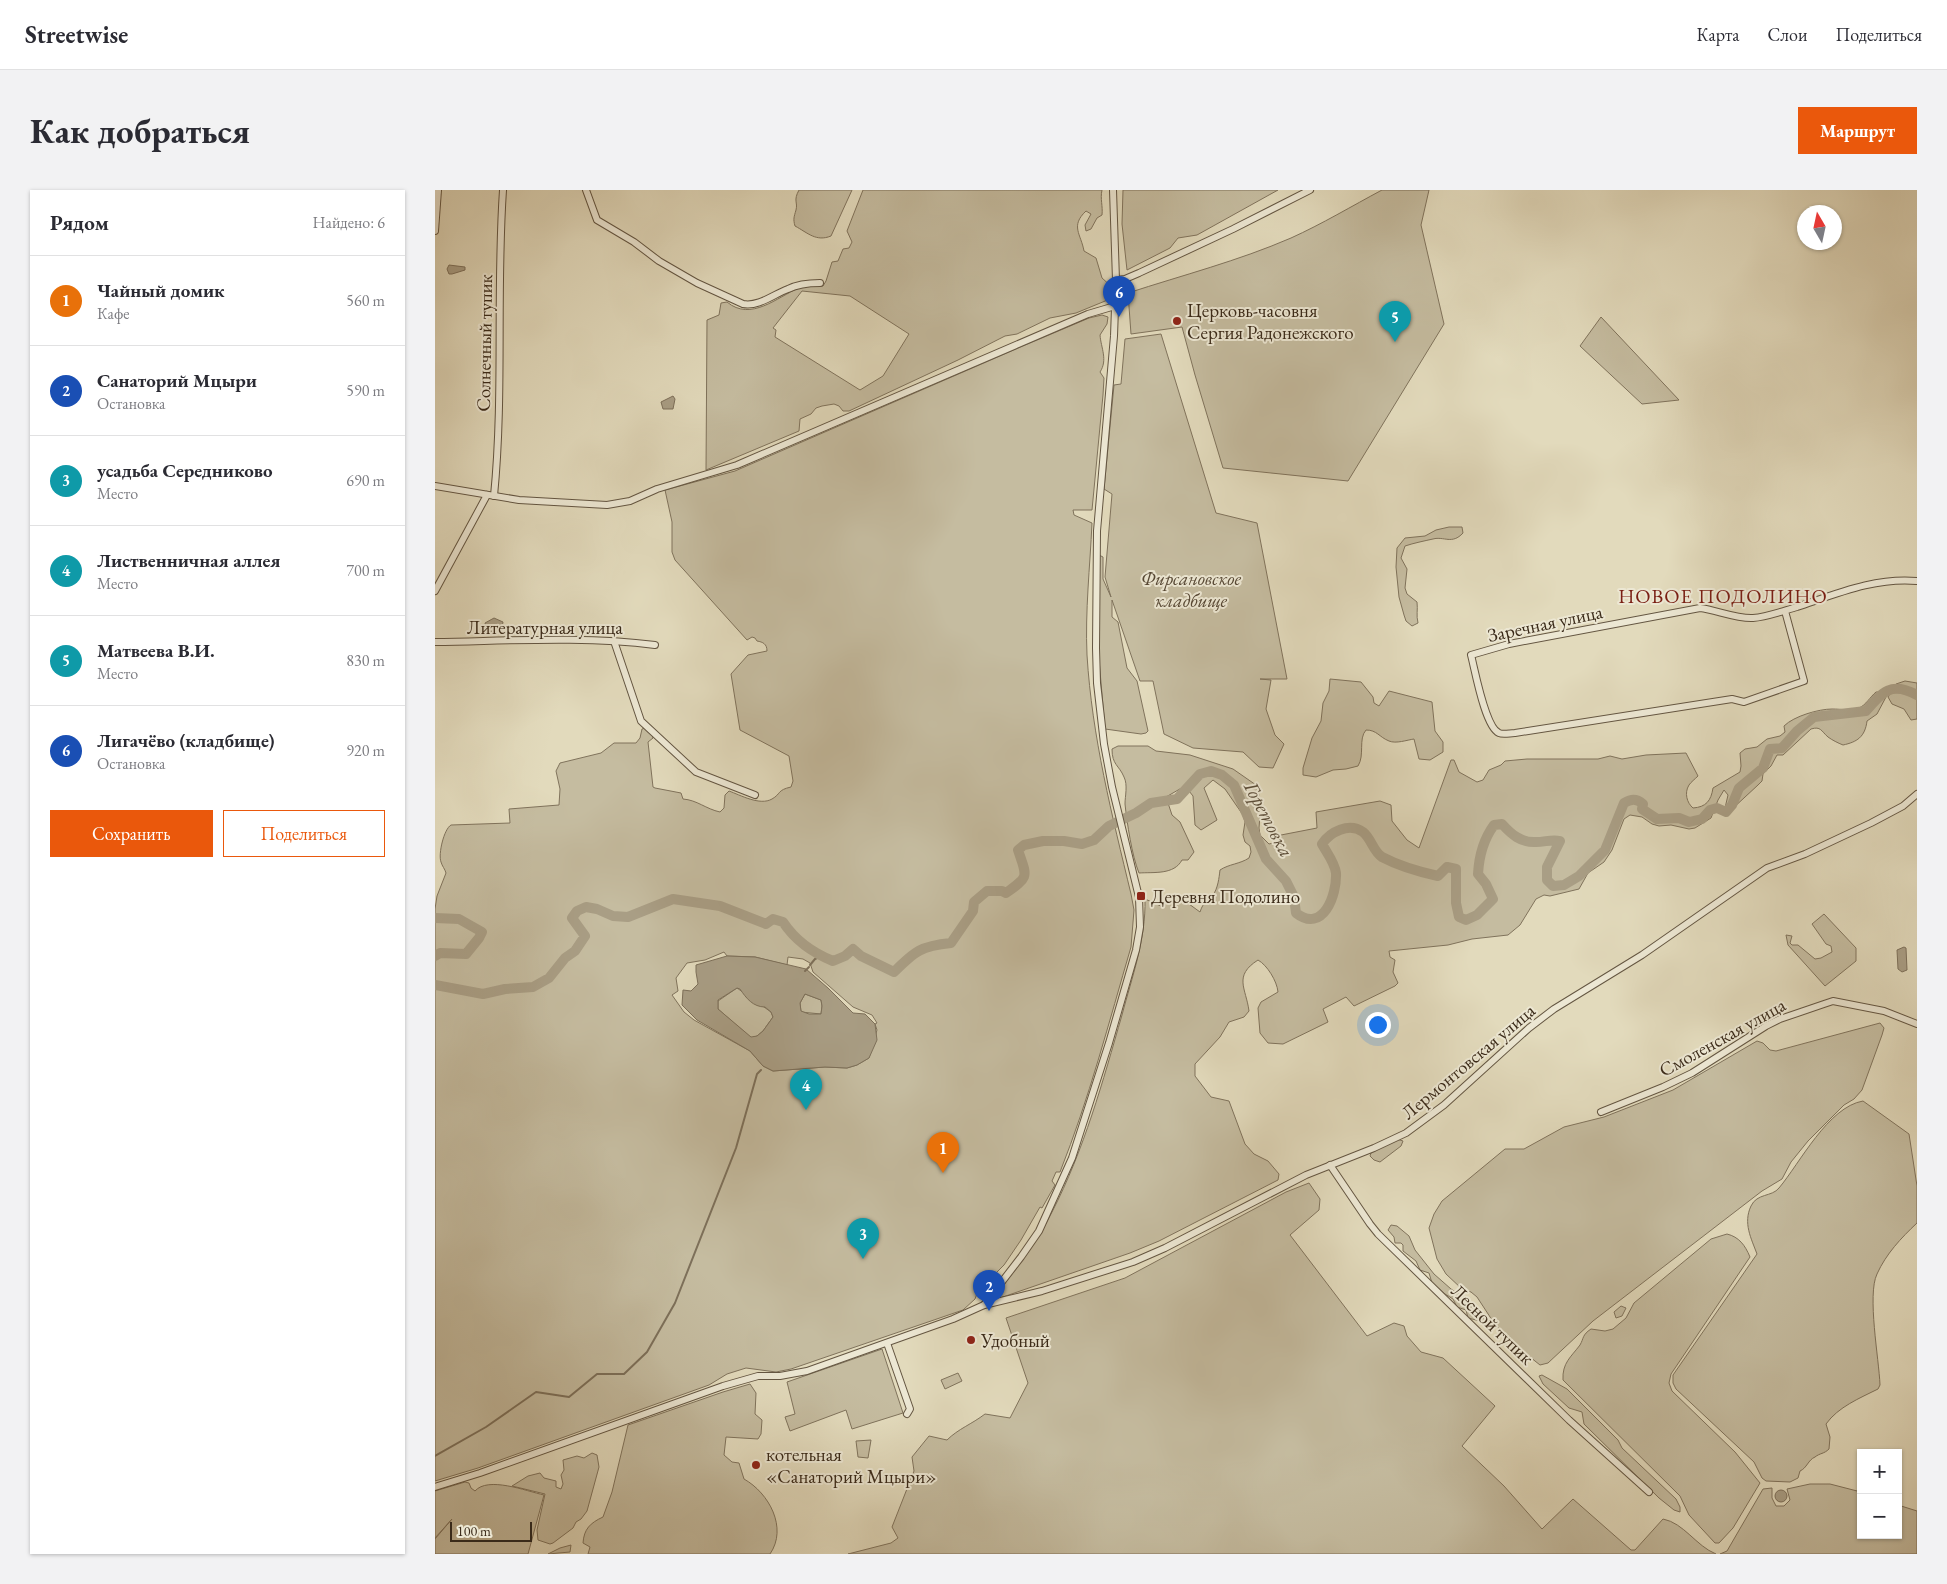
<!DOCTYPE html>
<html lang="ru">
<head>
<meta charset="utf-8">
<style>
	:root { --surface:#fff; --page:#f2f2f3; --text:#2b2b33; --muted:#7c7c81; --line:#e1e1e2; --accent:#ea580c }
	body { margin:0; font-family:"EB Garamond",serif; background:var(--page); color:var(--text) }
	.controls { position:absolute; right:15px; bottom:15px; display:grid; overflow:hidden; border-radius:0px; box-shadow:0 1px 4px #0004 }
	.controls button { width:45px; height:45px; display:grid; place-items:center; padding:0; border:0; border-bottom:1px solid var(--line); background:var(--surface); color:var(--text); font:25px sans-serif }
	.compass { position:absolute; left:1362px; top:15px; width:45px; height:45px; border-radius:50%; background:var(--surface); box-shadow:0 1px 4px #0004; rotate:351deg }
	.scale { position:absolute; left:15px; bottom:12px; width:82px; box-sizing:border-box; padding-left:5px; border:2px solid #3a2a19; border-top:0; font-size:14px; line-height:18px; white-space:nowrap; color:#3a2a19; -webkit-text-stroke:4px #ece7d3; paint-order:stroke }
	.you { position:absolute; left:942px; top:834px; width:18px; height:18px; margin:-12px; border:4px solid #fff; border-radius:50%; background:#1a73e8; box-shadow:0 0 0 8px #1a73e833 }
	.badge { display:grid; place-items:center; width:32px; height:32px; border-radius:50%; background:var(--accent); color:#fff; font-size:16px; font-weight:700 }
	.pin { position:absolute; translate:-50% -41px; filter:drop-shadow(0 1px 2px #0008) }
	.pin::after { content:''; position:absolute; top:26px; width:18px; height:15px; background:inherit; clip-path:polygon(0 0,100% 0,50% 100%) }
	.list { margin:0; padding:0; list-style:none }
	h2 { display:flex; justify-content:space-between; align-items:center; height:65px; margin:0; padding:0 20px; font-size:21px }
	h2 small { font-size:16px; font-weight:400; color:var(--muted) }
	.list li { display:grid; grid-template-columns:32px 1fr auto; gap:15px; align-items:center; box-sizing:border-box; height:90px; padding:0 20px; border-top:1px solid var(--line) }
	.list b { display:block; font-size:19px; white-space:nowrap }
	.list p { margin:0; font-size:16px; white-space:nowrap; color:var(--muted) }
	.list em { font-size:16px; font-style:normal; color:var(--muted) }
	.actions { display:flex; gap:10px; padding:15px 20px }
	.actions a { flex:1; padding:11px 0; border:1px solid var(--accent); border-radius:0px; text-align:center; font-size:18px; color:var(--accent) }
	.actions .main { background:var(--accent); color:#fff }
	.map { position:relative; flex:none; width:1482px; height:1364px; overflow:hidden; border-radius:0px }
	header { display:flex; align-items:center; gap:30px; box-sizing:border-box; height:70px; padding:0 25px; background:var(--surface); border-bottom:1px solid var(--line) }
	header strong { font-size:24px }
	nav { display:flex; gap:28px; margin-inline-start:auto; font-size:18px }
	.intro { display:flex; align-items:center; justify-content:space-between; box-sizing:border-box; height:120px; padding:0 30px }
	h1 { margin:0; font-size:35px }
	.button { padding:12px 22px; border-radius:0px; background:var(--accent); color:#fff; font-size:18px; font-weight:700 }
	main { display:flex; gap:30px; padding:0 30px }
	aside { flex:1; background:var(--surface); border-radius:0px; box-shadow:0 1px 4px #0004 }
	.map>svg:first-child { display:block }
	.green { fill:#c5bca0; stroke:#80735c; fill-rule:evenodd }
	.water { fill:#a99e85; stroke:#7d705a; fill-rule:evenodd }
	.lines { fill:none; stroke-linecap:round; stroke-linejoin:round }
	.stream { stroke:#7d705a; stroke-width:2 }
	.river { stroke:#a99e85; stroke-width:10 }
	.minor-casing { stroke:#645642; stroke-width:8 }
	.minor { stroke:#ece7d3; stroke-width:6 }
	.poi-dot { fill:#8f2418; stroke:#ece7d3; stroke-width:2 }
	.labels { text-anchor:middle; stroke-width:4; stroke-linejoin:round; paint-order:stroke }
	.poi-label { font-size:19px; fill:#3a2a19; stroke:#ece7d3; text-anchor:start }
	.street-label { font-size:19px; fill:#3a2a19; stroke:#ece7d3 }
	.park-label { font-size:19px; font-style:italic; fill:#564734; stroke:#ece7d3 }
	.neighbourhood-label { font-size:20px; letter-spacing:1px; fill:#7a1f14; stroke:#ece7d3 }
	.water-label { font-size:20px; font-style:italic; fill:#5b4d39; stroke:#ece7d3 }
</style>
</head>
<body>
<header>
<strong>Streetwise</strong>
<nav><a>Карта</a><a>Слои</a><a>Поделиться</a></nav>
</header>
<div class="intro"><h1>Как добраться</h1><a class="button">Маршрут</a></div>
<main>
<aside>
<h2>Рядом<small>Найдено: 6</small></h2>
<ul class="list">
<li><span class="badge" style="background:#e8710a">1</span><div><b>Чайный домик</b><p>Кафе</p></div><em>560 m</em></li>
<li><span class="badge" style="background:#1a4fb4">2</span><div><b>Санаторий Мцыри</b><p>Остановка</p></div><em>590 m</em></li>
<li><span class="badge" style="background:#0f9aa8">3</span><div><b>усадьба Середниково</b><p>Место</p></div><em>690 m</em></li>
<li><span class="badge" style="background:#0f9aa8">4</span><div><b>Лиственничная аллея</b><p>Место</p></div><em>700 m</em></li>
<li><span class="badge" style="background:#0f9aa8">5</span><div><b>Матвеева В.И.</b><p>Место</p></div><em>830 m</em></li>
<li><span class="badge" style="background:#1a4fb4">6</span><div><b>Лигачёво (кладбище)</b><p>Остановка</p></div><em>920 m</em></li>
</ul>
<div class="actions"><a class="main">Сохранить</a><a>Поделиться</a></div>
</aside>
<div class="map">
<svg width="1482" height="1364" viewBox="0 0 1482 1364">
	<rect width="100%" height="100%" fill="#e2dabc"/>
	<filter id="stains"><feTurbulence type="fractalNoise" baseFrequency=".004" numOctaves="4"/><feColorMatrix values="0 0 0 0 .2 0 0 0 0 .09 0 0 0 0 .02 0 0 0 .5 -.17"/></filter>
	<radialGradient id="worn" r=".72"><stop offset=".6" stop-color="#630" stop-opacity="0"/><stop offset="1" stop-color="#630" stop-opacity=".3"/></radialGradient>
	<g class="green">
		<path d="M364,0H417L396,46C381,52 373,43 360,36C358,29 359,27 361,20C363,12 358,11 364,0Z"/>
		<path d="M428,0H667C665,9 668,16 667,25L662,28L656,39L651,41L650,35L656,24L651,21C635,36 646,44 649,61L661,68L667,88L677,97V103L675,109L641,123L615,128L582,144L570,146L523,170L414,221H408L404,216L399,214L387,216L381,218L376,224L365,229L364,241L271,280L272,130L284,125L286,113L292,112C316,132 342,107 364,98C372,95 380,96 388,96L391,91L397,72L403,71L408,59L414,58L417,52L412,41ZM367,101L415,106L474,144L448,186L425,200L340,147L341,140L338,138Z"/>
		<polygon points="688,0 843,0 762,45 743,48 735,58 692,80 687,34"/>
		<path d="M947,0H994L986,35L1009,134L913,291L788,278L760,185L747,137L696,144L693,103C748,85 803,71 856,48C887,34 917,16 947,0Z"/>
		<path d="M667,125L673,127L672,134L665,145C666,158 673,170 665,182L669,188L668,205L657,320H638L639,325L657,333C655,377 650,421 652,465C657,547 677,625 696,704L699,720L696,757C674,832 654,909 625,982H621L617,991L620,995L607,1018L605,1017L586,1050L569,1075L543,1101L540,1109L528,1120L356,1179L341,1182L311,1178L292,1184L274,1195L43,1278L0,1291V719L2,706L11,683C10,679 7,676 6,672C3,664 9,639 16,635L75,633L74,619L124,615L125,599L121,581L125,573L166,563L179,553H201L205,548L207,539L210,538L217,545L218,548L213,552L218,597L220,598L246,603L248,609C262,610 271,619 285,622L289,618L290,605L294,601C305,605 325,616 337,609C346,604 342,600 356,597L358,591L354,566L305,540L296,484L313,465L332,461C332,454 328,452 322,451L320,448L317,447L312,450L240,370L237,362V332L230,300L300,281L588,156L654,128ZM289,762L292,766L320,767L352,775L353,767L368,769L375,773L378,782L418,817L437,825L442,833L440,834L442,840L434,868L422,875L412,878L390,877L338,881L328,876L315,861L259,830L249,822L237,805L243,801L241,788L252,773L270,770Z"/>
		<polygon points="1166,127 1244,210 1207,214 1145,156"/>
		<polygon points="726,144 781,323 822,333 852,489 825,489 836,490 831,519 840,545 849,554 838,578 824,577 808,562 758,558 729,544 718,491 705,491 677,410 677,427 683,432 692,478 702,491 713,541 711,543 706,544 670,539 663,458 664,365 668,367 668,389 676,407 670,387 677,304 669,299 679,195 686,194 690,149"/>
		<path d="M1014,337H1027L1028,343C1017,355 1009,346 998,349C989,351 979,353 970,356L966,368L972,379L970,398L972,404L982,412C983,420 981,425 983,433L977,436L971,431L969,425L964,407L961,377L962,358L970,348L990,346L1001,340Z"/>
		<path d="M895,489L926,492L938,507L939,513L944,516L954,501L997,512L1000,541L1008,552V562L995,570L984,569L979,549C972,550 961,554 954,551C944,547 942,540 931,540C923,549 930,565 923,576L911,579L898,580L881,587L868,585V578L877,548L886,531L888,513L894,501Z"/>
		<polygon points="1470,491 1482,493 1482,529 1476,530 1469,519 1457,514 1453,507 1461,494"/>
		<path d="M1441,502H1448L1451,507L1442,524L1432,531C1430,547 1422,552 1408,555C1403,553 1397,550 1393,547C1386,541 1386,536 1376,539L1348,565H1342L1336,576L1328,584L1327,591L1323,595L1296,620L1290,618L1293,605L1289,600L1283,610L1276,628L1260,638L1254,639L1236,635L1224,636L1217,634L1207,627L1195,625L1189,629L1177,660L1169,672L1153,683L1144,699L1115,706L1109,705L1101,709L1085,735L1073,745L1037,749L1013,755L954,761L955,767L960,770L958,782L963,793L960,796L919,816L911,807L888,819L893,832L848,854L833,853L825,843L823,818L826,812L843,802C842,791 832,775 823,770C798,786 811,798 814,821L809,827L794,832L785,847L760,874V886L776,907L794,911L810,954L819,964L833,971L844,984L843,990L724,1051L695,1063L565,1108L564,1101C583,1076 603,1051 617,1022C649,960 668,891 687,825C697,787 711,749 710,709L728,717L733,708L754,714L765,722C769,710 772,713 778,705C783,698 784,688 785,680C794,674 805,674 814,668L816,662L815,656L810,652L808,645L810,632L808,625L790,599L778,590L769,598L782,630L766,640L760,635L758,606L750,596L731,607L737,625L745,632L759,662L753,670H747C739,685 719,682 704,683C697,666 692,633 690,614C690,606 693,595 689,587C684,575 677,575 677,559L683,556H713L721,561L755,565L798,579L821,595L824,605L822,613L825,625L824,638L825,645L834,654L842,652L846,645L882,638L881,622L945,611L956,615L957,631L972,650L984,658L1016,570H1019L1024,582L1042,592L1048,590L1054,580L1066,575L1070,571L1092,569H1163L1175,566L1187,569L1211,565L1251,563L1263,586C1260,589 1256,592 1254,595C1249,603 1252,613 1258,618C1271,617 1276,611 1278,598L1305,582L1306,576L1305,563L1310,559L1322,557L1332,549L1345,546L1350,542L1349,536C1359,526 1384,519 1397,519C1407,519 1414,521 1424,518C1431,515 1435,507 1441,502Z"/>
		<polygon points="1389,724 1421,758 1421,771 1390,796 1353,755 1351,745 1357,746 1355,753 1357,755 1363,755 1380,769 1386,768 1397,762 1396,756 1391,754 1377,734"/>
		<polygon points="302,798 336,822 338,827 328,841 322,846 316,848 283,819 283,811"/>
		<polygon points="370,804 386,810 387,816 386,824 366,822 365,813"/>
		<polygon points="1445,833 1449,838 1447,845 1427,900 1419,909 1409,915 1373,951 1356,972 1347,989 1327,1001 1158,1131 1113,1173 1105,1175 1090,1163 1081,1159 1059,1133 1042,1107 1036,1102 1027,1099 1011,1084 1002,1069 994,1038 999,1024 1007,1011 1070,959 1089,959 1129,937 1169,927 1238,900 1322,851 1328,853 1335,860 1341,861"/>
		<path d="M1428,911L1474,944L1482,996V1033C1466,1048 1451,1064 1442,1084C1432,1105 1444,1169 1445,1195L1443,1199C1425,1208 1403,1217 1391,1234L1395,1247L1394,1259C1389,1264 1385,1263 1380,1267C1373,1270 1372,1278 1365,1281L1363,1288L1355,1292L1331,1291L1327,1288L1319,1272L1241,1199L1238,1193V1185L1322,1064C1316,1048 1308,1033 1316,1016C1322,1003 1337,1007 1344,998C1365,973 1393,917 1428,911Z"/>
		<polygon points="962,949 968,951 966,956 945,972 939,970 935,966 936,963"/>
		<path d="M874,993L885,1009L884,1020L855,1045L932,1146L959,1133L969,1136L972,1146L986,1162L1008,1168L1060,1216L1027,1256L1069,1296L1107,1339L1138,1309L1196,1360H1200L1228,1329C1249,1333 1261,1356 1281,1364H413L456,1353L463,1348L457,1337L479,1281L477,1267L494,1246L512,1250C523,1239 537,1234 550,1224L575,1228L593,1193L571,1128L690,1088L851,1002Z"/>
		<polygon points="956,1035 962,1036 974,1046 980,1060 999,1084 1016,1099 1039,1114 1055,1138 1045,1131 1033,1128 1031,1120 1022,1117 1018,1109 1010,1104 997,1093 994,1083 985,1080 981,1071 968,1061 968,1055 966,1053 960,1053 959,1047 953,1040"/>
		<path d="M1292,1044C1304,1047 1310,1055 1315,1067L1236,1184L1234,1193L1237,1201L1300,1262L1325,1293L1298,1338L1284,1353H1280L1254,1325L1245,1306L1128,1190C1127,1173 1136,1167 1145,1155C1149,1148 1147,1145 1156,1139L1170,1141L1178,1139L1191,1128L1199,1113L1276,1049Z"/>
		<polygon points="1186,1116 1191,1118 1187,1126 1181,1128 1179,1122"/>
		<polygon points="447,1159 468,1223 417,1239 411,1220 355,1241 350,1227 360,1224 352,1192"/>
		<polygon points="523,1183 527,1191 510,1199 506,1190"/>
		<polygon points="1107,1185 1132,1199 1183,1250 1187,1258 1241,1309 1245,1317 1245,1322 1239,1320 1224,1308 1149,1234 1147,1222 1134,1218 1108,1194 1104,1186"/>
		<path d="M315,1194L321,1203L320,1224L327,1230L326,1244L323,1249L291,1247L289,1265L297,1272L304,1273L309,1289C334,1303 353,1338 335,1364H153L155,1357L148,1353C149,1339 155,1333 168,1327L177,1302L193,1235L288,1202Z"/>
		<polygon points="436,1250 433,1268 423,1267 421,1251"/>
		<polygon points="157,1263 162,1265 164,1277 152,1321 146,1329 141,1332 138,1338 118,1353 115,1354 103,1350 102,1340 110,1304 77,1296 93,1286 105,1283 109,1288 121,1291 121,1297 126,1299 128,1294 126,1285 129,1280 128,1270 142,1266 149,1268"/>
		<path d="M30,1292L34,1293L36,1298L40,1301C53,1286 91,1301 109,1305L93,1364H0V1349L17,1329L0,1348V1301Z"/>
		<polygon points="1375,1294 1395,1294 1426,1302 1426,1345 1463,1345 1463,1315 1482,1321 1482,1364 1285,1364 1292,1361 1328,1299 1337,1298 1337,1308 1341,1316 1349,1316 1355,1310 1352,1299"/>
		<polygon points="136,1355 135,1362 113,1364 125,1358"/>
	</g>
	<g class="water">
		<polygon points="14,75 30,77 30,80 17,84 14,84 12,79"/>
		<polygon points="238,206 240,209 238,219 228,219 226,212"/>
		<polygon points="59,428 68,432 67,438 62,441 52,442 50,433"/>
		<polygon points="1469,757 1471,758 1472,780 1467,782 1463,779 1462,760"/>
		<path d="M292,766L320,767L371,779L393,798L418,823L430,824L440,834L442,850L434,868L422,875L412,878L390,877L338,881L328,876L315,861L262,830L247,815L248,800L256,801L263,794L261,782V775ZM302,798L305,799C311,808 318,817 330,817L336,822L338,827L328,841L322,846L316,847L283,819V810ZM370,804L386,810L387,816L386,824H374L366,821L365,813Z"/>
		<circle cx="1346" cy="1306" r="6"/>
	</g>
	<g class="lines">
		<g class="stream">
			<polyline points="375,775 380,769 386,766"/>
			<polyline points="370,781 374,777"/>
			<polyline points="0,1266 51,1237 101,1202 134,1207 162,1184 189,1184 212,1162 240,1113 301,958 322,884 326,880"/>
		</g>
		<g class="river">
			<polyline points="0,728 24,729 47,742 44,748 31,764 5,763 0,766"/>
			<path d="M0,795L48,804L70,799L98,797L114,788L130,768L140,761L150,746L137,728L142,721L151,717L162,719L178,726L193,727L238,709L285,716L331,734L338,729L348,732C360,750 378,763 398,771L410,766L418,759L426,766L459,782C480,761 486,756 516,753L538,721L539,712L552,701H567L571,703C595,686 592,687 583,660L589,655L608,651H629L647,654L659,650L674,636L701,623L716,613L742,609L765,584L776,581L787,585L799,595L831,669L851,691L859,707L861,723C888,744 902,705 901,683C900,673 892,663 887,654C895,642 914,632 928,642C936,648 938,661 947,667C964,676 985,682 1003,686L1012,677L1021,679V713L1024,727L1031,730L1042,725L1058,709L1051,694L1043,684C1044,666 1048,650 1059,635L1067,634C1076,644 1086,653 1101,652C1110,652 1117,649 1125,651L1112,677V690L1118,696L1129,695L1144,686L1170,660L1189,613C1196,609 1201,608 1208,614L1207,619L1222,629L1244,628L1254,632L1267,629L1275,620L1282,618L1291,622L1297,615L1304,598L1328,578L1335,559L1347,558L1362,541L1379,527L1431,521C1447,502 1456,491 1482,505"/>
		</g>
		<g class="minor-casing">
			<g id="minor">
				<path d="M151,0L162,30L199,52L224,71L262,93L308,114C324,117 339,104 353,99C363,94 374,93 385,93"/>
				<polyline points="0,41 3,0"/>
				<polyline points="681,90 690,89 704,83 798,39 875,0"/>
				<polyline points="0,296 84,310 172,315 195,311 222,299 302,275 653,124 680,116"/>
				<path d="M59,306C69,205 61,102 68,0"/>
				<polyline points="0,401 52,305"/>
				<path d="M1350,421L1369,491L1309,512L1297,509L1080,543C1075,543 1068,545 1064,543C1050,537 1040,480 1036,465L1074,454L1265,418C1281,420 1302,429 1318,428C1332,427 1348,421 1362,417C1401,404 1441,387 1482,391"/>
				<polyline points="179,451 206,531 261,582 320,605"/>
				<path d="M0,452C73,451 148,446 220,455"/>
				<polyline points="1166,922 1228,897 1257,883 1331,836 1345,829 1389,814 1398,811 1449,821 1482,834"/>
				<polyline points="895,975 935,1034 943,1044 1134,1230 1214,1302"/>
				<polyline points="549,1115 586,1067 604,1041 637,968 674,853 701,760 705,737 704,707 677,597 669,554 662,493 661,458 662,341 679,146 681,90 678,0"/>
				<polyline points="452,1153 475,1219 472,1224"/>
				<polyline points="0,1297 45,1283 288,1196 323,1186 345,1186 372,1181 518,1129 549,1115 607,1101 698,1072 730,1058 871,985 939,958 971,943 1009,915 1094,838 1119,819 1207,765 1332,678 1370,664 1436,633 1468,616 1482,604"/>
			</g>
		</g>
		<use href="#minor" class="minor"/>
	</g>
	<g class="poi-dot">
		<circle cx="742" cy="131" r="5"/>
		<rect x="701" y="701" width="10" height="10" rx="2.5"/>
		<circle cx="536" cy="1150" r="5"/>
		<circle cx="321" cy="1275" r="5"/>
	</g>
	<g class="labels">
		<g class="poi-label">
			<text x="752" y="127">Церковь-часовня<tspan x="752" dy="22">Сергия Радонежского</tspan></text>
			<text x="716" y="713">Деревня Подолино</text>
			<text x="546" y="1157">Удобный</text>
			<text x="331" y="1271">котельная<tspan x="331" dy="22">«Санаторий Мцыри»</tspan></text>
		</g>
		<g class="street-label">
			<text transform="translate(49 153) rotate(-89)" y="7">Солнечный тупик</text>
			<text transform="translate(1110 433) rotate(-12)" y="7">Заречная улица</text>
			<text x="110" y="444">Литературная улица</text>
			<text transform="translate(1287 847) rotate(-29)" y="7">Смоленская улица</text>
			<text transform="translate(1033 871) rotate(-40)" y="7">Лермонтовская улица</text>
			<text transform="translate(1058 1134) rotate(44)" y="7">Лесной тупик</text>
		</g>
		<g class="park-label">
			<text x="756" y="395">Фирсановское<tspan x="756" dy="22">кладбище</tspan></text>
		</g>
		<g class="neighbourhood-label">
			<text x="1288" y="413">НОВОЕ ПОДОЛИНО</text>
		</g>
		<g class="water-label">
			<text transform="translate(834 629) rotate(62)" y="7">Горетовка</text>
		</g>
	</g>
	<rect width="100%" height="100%" filter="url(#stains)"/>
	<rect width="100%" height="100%" fill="url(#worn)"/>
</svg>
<div class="controls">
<button>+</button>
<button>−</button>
</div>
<svg class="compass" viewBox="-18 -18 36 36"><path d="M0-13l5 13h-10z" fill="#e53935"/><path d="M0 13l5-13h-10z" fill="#7c7c81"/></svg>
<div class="scale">100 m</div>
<div class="you"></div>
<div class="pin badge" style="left:508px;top:983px;background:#e8710a">1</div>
<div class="pin badge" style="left:554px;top:1121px;background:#1a4fb4">2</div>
<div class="pin badge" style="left:428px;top:1069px;background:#0f9aa8">3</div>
<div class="pin badge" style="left:371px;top:920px;background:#0f9aa8">4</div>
<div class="pin badge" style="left:960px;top:152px;background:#0f9aa8">5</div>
<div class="pin badge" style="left:684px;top:127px;background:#1a4fb4">6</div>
</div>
</main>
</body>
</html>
